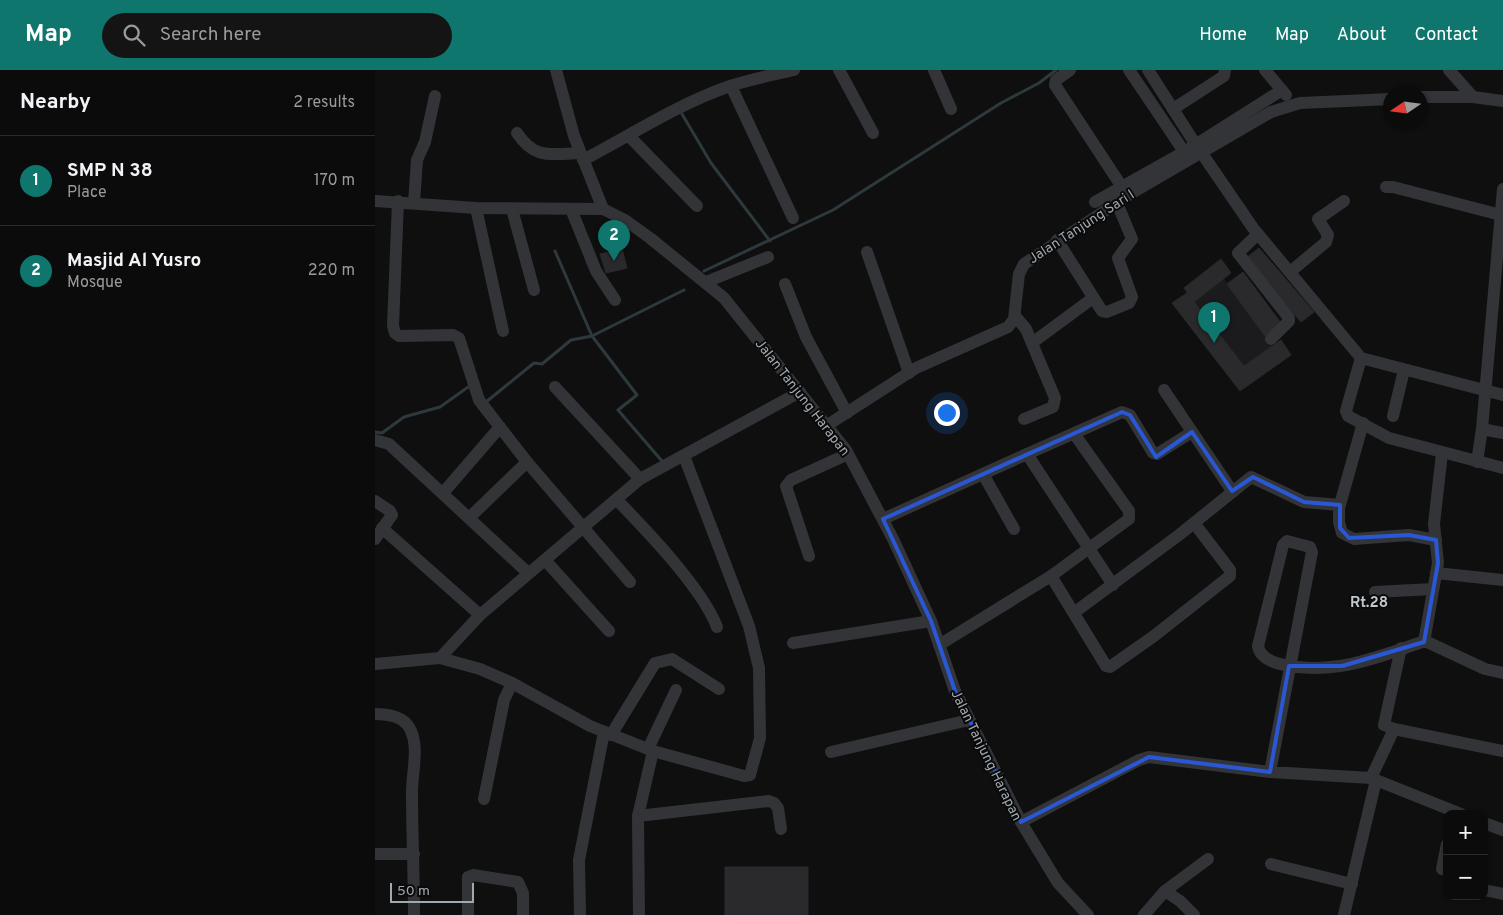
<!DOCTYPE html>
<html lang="en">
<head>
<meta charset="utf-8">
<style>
	:root { --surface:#0b0b0c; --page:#141415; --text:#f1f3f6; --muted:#9a9b9d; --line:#2b2b2d; --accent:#0f766e }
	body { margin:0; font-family:Overpass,sans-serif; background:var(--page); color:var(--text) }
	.controls { position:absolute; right:15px; bottom:15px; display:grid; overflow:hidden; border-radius:10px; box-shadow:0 1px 4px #0004 }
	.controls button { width:45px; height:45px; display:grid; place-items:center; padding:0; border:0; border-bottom:1px solid var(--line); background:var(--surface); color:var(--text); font:25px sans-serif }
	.compass { position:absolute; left:1008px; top:15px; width:45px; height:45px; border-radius:50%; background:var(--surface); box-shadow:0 1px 4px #0004; rotate:257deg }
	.scale { position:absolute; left:15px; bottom:12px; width:84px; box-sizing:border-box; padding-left:5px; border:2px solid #a1a9b0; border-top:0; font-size:14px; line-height:18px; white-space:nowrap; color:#a1a9b0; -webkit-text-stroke:4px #0a0a0b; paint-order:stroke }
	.you { position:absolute; left:571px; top:342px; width:18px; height:18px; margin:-12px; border:4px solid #fff; border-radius:50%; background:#1a73e8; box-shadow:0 0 0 8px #1a73e833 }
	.badge { display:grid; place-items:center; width:32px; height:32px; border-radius:50%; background:var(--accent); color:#fff; font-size:16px; font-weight:700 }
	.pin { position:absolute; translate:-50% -41px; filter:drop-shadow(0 1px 2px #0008) }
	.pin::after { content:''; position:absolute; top:26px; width:18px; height:15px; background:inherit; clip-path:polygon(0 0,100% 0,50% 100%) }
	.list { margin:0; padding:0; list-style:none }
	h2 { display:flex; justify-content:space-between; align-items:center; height:65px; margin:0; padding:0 20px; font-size:21px }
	h2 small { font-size:16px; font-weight:400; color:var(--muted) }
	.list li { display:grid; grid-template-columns:32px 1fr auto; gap:15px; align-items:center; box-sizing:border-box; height:90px; padding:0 20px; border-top:1px solid var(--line) }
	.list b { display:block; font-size:19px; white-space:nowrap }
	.list p { margin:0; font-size:16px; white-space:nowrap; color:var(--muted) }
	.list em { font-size:16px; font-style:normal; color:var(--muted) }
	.icon { flex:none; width:28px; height:28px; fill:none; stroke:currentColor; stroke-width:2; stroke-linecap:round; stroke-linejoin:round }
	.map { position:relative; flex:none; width:1128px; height:845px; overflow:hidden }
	header { display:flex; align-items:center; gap:30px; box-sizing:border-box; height:70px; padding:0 25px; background:var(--accent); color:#fff }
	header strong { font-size:24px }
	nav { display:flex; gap:28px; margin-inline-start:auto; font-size:18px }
	.search { width:350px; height:45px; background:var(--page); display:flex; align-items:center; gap:12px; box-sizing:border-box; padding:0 18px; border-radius:28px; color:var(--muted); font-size:19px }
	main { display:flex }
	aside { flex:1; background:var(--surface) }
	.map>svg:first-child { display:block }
	.built { fill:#1b1b1d }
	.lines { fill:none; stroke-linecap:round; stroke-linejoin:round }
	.stream { stroke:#2d393c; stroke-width:3 }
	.building { fill:#2a2a2c; stroke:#292a2c }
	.minor { stroke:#323437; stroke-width:12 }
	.marked { fill:none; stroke:#2a57d4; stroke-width:4; stroke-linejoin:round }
	.labels { text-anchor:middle; stroke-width:4; stroke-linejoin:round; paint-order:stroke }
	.street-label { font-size:14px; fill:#a1a9b0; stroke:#0a0a0b }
	.neighbourhood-label { font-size:15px; font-weight:bold; fill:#c1c7cc; stroke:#0a0a0b }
</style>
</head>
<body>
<header>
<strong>Map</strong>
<div class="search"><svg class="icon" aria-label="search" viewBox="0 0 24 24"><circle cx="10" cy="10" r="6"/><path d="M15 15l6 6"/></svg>Search here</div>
<nav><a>Home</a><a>Map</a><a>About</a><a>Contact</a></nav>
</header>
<main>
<aside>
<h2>Nearby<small>2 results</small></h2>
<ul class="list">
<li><span class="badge">1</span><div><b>SMP N 38</b><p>Place</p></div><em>170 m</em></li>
<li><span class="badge">2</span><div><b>Masjid Al Yusro</b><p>Mosque</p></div><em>220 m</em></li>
</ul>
</aside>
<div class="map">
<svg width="1128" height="845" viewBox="0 0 1128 845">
	<rect width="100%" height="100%" fill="#0f0f10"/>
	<polygon class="built" points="849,209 898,276 869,296 819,232"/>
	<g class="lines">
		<g class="stream">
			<polyline points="307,44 336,93 395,171"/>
			<polyline points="180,181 217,266 262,325 243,340 287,391"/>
			<polyline points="329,201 458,140 626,33 664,13 681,0"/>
			<polyline points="111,332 159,293 167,294 196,270 217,266 309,220"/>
			<polyline points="0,362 7,363 29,347 65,337 96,315"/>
		</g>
	</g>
	<g class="building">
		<polygon points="884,178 939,242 926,252 871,188"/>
		<polygon points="247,179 252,198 231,203 225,184"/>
		<polygon points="846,189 856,203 819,232 809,218"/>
		<polygon points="868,202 906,253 890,266 852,214"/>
		<polygon points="812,223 869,296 906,270 916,285 865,321 797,233"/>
		<rect x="350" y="797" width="83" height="48"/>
	</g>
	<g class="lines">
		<g class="minor">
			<polyline points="181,0 199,66 228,139"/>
			<polyline points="464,0 498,63"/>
			<polyline points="559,0 576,39"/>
			<polyline points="695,0 681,10 680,15 747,117"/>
			<polyline points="754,0 814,89"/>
			<polyline points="773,0 821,75"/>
			<polyline points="890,0 911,25"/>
			<polyline points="1074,0 1098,27"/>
			<polyline points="356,16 418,148"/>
			<polyline points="1046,27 1098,27 1128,31"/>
			<polyline points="798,39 849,6 850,0"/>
			<path d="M142,63C160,90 176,84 205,83"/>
			<polyline points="254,66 322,136"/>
			<polyline points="826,82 878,158 986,288 1128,325"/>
			<path d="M208,90C256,65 303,34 355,16C376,9 398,5 419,0"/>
			<polyline points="1011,117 1018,117 1126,145"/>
			<polyline points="0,131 101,138 228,139 250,150 275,168 349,228 471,380 518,469 556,551 580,621 646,752 683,813 713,845"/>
			<polyline points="23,131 18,256 20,263 24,266 78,265 84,268 104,330 152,392 255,512"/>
			<polyline points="720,132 809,82 907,20"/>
			<polyline points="39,133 42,90 50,72 60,26"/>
			<polyline points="101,138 128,261"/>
			<polyline points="137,139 159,220"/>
			<polyline points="196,139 221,201 240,230"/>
			<polyline points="883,164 863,183 914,248 914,251 896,269"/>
			<polyline points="682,170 727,241 732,242 754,233 757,227 743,188 757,169 742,133"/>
			<polyline points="492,182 534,303"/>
			<polyline points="915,202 951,172 953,165 943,149 969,131"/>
			<polyline points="331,212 393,187"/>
			<polyline points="410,214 431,267 472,343"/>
			<polyline points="640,246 651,259 680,328 678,337 649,349"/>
			<polyline points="657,273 718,228"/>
			<polyline points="986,288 971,341 973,346 1014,368 1128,398"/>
			<polyline points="180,317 265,409"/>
			<polyline points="789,320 857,421"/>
			<polyline points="1018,346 1029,300"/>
			<polyline points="988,353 964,438 964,452 967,463 979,469 1034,465 1061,470"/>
			<polyline points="451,356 541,298 633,257 639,249 644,204 649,194 760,121 896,42 925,33 1016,29"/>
			<polyline points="1107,359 1128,363"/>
			<polyline points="0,370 14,374 153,503"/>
			<polyline points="652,384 747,342 755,345 778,383 782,384 817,362"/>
			<polyline points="1102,392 1107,359 1128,119"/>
			<polyline points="608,404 639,459"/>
			<polyline points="68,423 125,357"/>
			<path d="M242,430C272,461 327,518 342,557"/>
			<polyline points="0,431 15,441 17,445 0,469"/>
			<polyline points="94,448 152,392"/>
			<polyline points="508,449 652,384 738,515"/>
			<polyline points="7,458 105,545"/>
			<polyline points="434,486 411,416 416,410 473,384"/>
			<polyline points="170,490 234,561"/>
			<polyline points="1061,503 1128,510"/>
			<polyline points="676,506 731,596 735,597 779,566 855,506 855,500 819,453"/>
			<polyline points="1000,522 1058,519"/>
			<polyline points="700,542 804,465 876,407 929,432 965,435"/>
			<polyline points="1049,572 1063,493 1059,454 1067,383"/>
			<polyline points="418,573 556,551"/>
			<polyline points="564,575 676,506 754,449 754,441 700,365"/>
			<polyline points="65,588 105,599 137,613 215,656 278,681 369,706 375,705 385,668 384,598 374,556 309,386"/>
			<polyline points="0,594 65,588 105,545 265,409 425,322"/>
			<path d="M0,644C13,644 27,646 34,657C45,675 37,702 37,722C37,763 39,804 39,845"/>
			<polyline points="1019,659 1128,681"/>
			<polyline points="236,665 280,593 297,589 344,619"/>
			<polyline points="273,679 301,620"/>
			<polyline points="456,682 594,650"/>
			<path d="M895,702L937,482L935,477L912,471L908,475L883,576C887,601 945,599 965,596C993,592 1023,580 1050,571L1110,599L1128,603"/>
			<polyline points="996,708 1019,659 1009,655 1026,578"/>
			<polyline points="109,729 129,630 137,613"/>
			<polyline points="263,746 394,731 399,733 403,738 406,759"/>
			<polyline points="646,752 764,690 774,687 895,702 996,708 1086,744"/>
			<polyline points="1109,753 1128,760"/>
			<polyline points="0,784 39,784"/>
			<polyline points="896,794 977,814"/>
			<polyline points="1067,799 1072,774"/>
			<polyline points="1109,820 1128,824"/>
			<polyline points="790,821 805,831 819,845"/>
			<polyline points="93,845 93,807 98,805 143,812 148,823 148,845"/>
			<polyline points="205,845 204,790 229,662"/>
			<polyline points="264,845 263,746 278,681"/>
			<polyline points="769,845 790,821 833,789"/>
			<polyline points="969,845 1001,710"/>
		</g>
	</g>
	<path class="marked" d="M747,342L755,345L781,387L817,362L857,421L878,407L929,432L965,435V458L974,468L1034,465L1061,470L1063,493L1049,572L967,596H914L895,702L774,687L646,752L580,621L556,551L508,449Z"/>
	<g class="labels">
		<g class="street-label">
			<text transform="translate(706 156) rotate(-33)" y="5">Jalan Tanjung Sari I</text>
			<text transform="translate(428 327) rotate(52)" y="5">Jalan Tanjung Harapan</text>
			<text transform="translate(612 685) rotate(64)" y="5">Jalan Tanjung Harapan</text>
		</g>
		<g class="neighbourhood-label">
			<text x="994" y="537">Rt.28</text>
		</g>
	</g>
</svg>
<div class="controls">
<button>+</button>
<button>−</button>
</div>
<svg class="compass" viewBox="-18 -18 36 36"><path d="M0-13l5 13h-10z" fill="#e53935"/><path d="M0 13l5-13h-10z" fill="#9a9b9d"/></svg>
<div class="scale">50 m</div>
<div class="you"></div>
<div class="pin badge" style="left:839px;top:273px">1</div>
<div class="pin badge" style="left:239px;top:191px">2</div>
</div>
</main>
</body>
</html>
